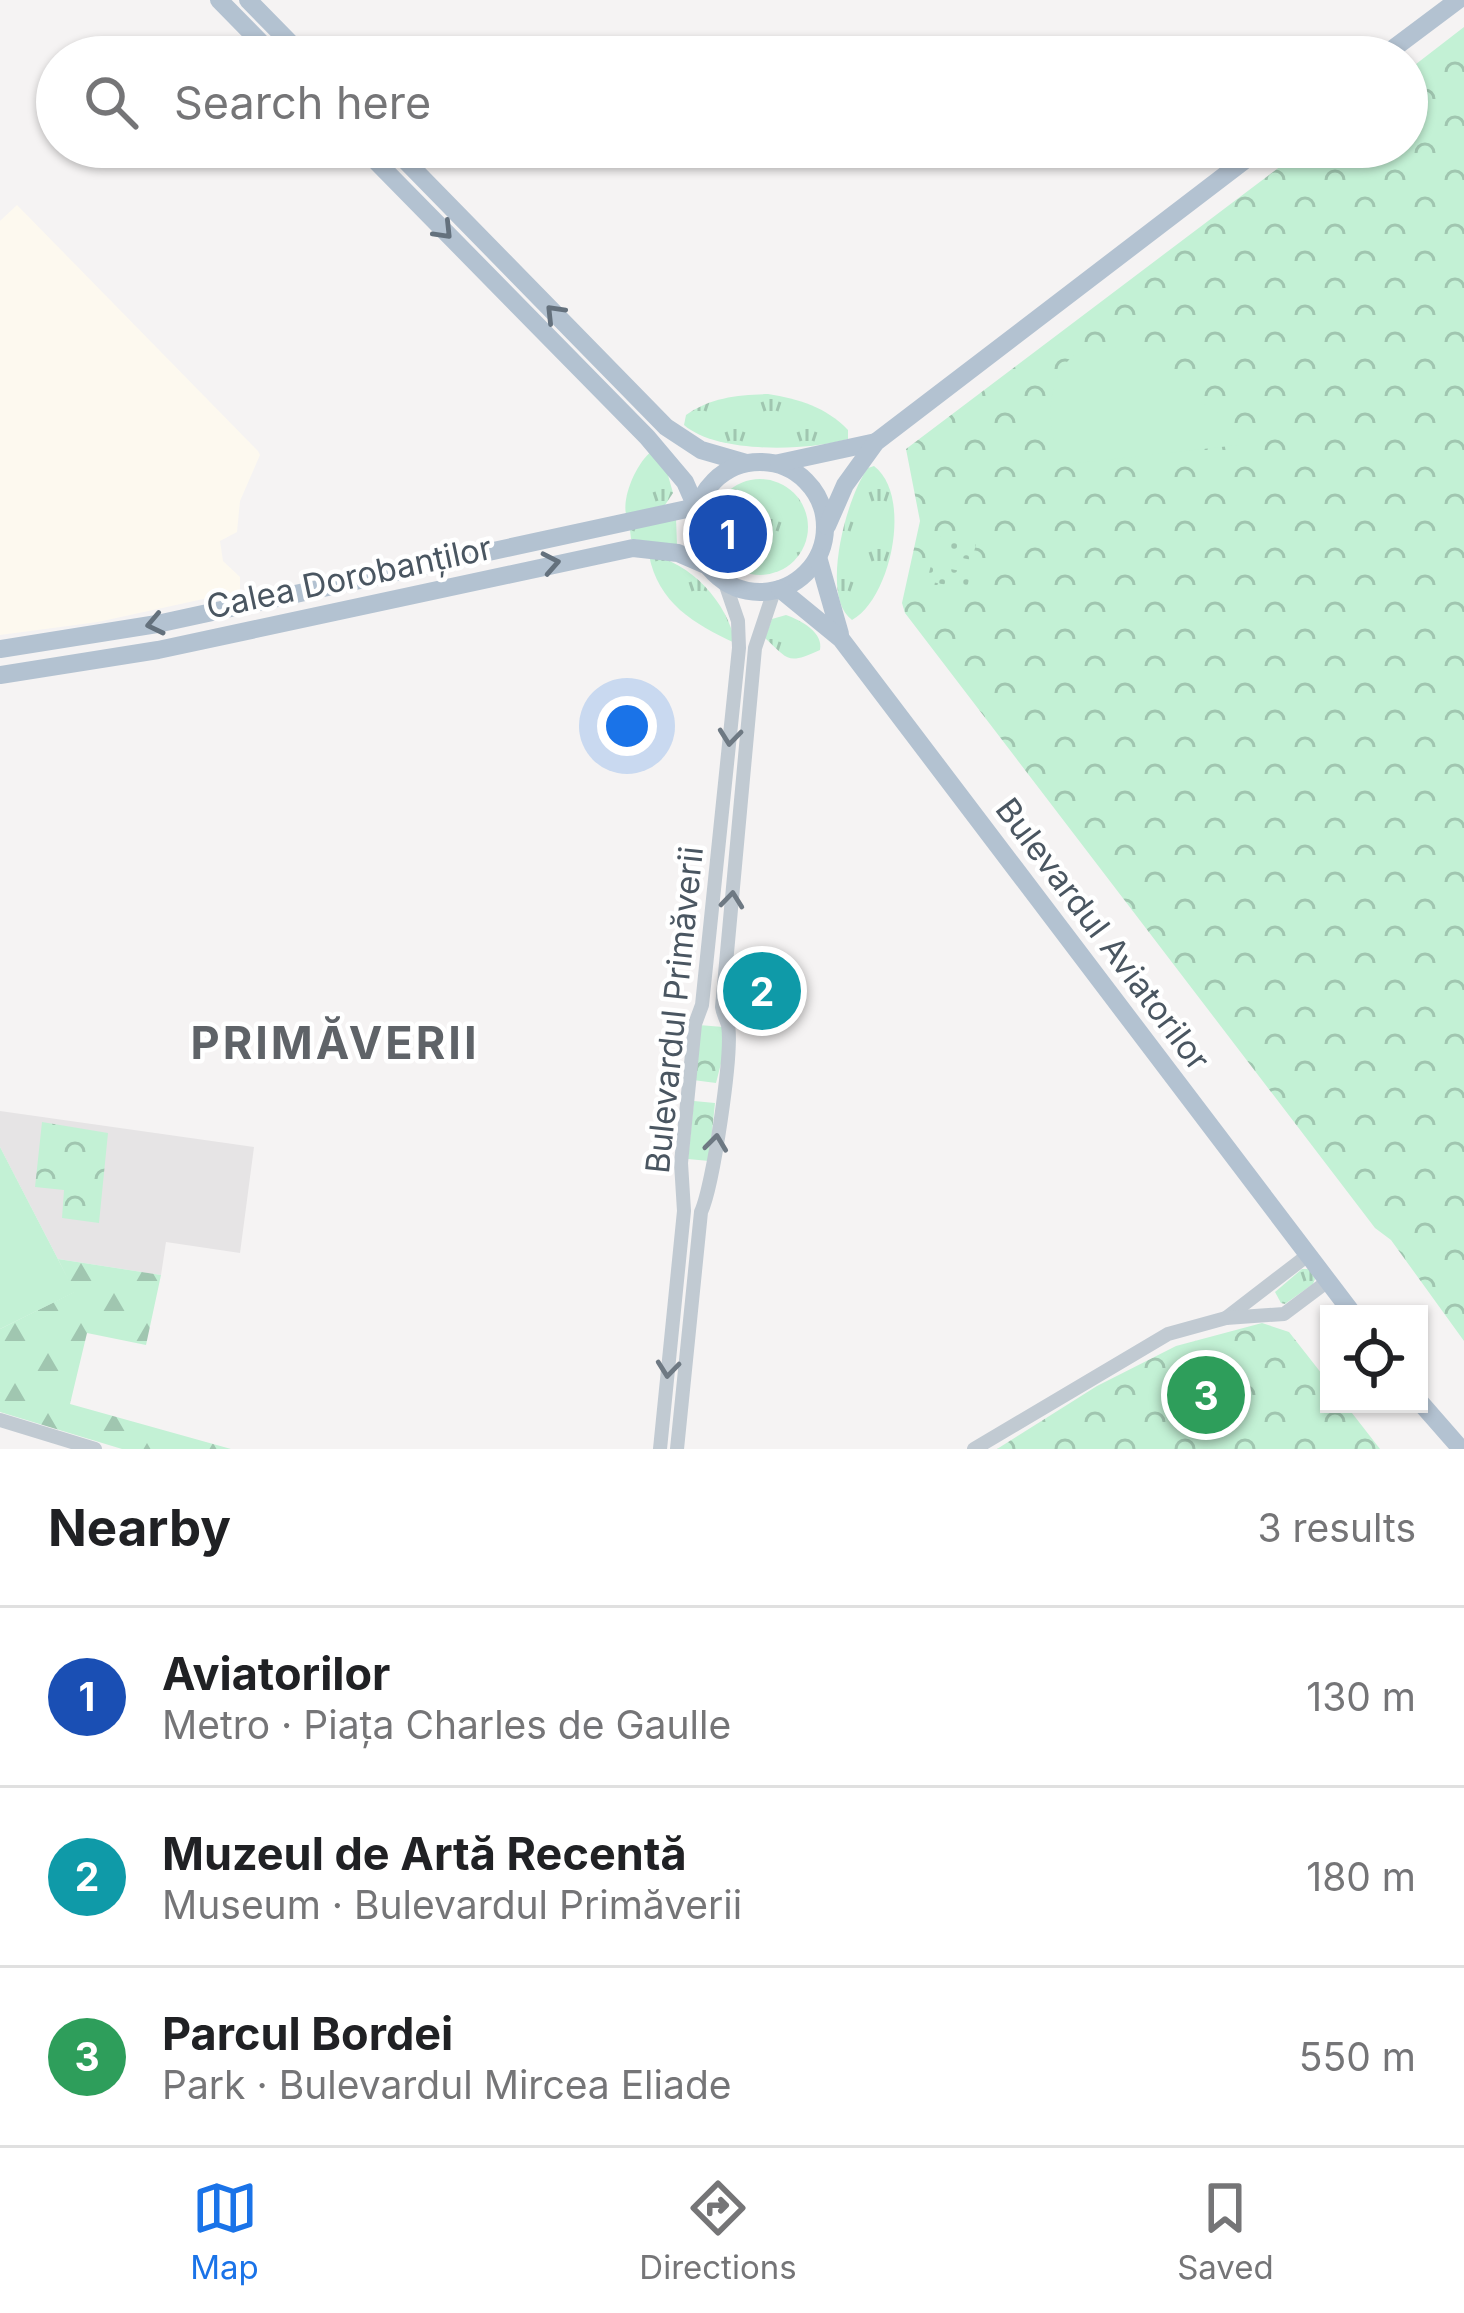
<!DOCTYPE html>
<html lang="en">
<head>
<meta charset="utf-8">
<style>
	:root { --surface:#fff; --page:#f2f2f2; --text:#202124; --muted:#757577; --line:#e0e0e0; --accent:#1a73e8 }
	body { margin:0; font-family:Inter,sans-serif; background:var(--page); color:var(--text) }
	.controls { position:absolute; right:36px; bottom:36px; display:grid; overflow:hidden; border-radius:0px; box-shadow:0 3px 9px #0004 }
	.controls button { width:108px; height:108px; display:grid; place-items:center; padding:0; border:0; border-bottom:3px solid var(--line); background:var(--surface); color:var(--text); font:60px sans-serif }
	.you { position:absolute; left:627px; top:726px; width:42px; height:42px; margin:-30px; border:9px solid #fff; border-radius:50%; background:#1a73e8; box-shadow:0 0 0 18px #1a73e833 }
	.badge { display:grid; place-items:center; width:78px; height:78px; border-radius:50%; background:var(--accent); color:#fff; font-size:39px; font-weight:700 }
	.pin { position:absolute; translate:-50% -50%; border:6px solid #fff; box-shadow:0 3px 12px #0006 }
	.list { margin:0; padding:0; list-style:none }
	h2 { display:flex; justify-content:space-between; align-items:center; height:156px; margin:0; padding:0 48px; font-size:51px }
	h2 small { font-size:39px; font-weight:400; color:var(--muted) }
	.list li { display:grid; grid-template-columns:78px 1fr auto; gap:36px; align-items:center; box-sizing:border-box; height:180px; padding:0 48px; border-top:3px solid var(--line) }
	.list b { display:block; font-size:45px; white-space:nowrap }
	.list p { margin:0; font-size:39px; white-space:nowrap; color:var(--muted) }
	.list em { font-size:39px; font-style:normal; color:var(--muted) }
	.icon { flex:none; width:66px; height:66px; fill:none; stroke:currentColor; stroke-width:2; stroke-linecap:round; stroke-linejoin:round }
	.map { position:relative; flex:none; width:1464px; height:1449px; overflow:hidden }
	.search { position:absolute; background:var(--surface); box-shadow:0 3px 9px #0004; left:36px; right:36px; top:36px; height:132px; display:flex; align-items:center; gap:30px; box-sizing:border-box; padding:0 42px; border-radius:66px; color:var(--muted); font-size:45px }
	.sheet { height:696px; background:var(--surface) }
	nav { display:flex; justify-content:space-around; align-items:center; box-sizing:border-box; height:168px; border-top:3px solid var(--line); background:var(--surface); font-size:33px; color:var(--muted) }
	nav a { display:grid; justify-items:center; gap:6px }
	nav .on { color:var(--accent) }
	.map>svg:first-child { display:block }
	.commercial { fill:#fdf9ef }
	.education { fill:#e6e4e5 }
	.grass { fill:url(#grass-tufts) }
	.forest { fill:url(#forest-firs) }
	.park { fill:url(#park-crowns) }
	.garden { fill:url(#garden-dots) }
	.pitch { fill:#c3f1d5 }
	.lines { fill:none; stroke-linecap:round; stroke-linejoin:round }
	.minor { stroke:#c1cad2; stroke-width:14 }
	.major { stroke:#b3c2d1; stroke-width:18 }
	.oneway { stroke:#64717d }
	.oneway2 { stroke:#6e7983 }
	.labels { text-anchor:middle; stroke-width:9; stroke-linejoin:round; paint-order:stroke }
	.street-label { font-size:33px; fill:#4a5661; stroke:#fff }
	.district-label { font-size:45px; font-weight:bold; letter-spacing:3px; fill:#5f6368; stroke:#fff }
</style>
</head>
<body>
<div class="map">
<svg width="1464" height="1449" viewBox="0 0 1464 1449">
	<defs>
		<pattern id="grass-tufts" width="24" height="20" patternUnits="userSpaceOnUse" patternTransform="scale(3)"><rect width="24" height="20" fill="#c3f1d5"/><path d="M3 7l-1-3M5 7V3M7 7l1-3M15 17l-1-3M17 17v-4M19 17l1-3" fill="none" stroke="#a0c6b0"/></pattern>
		<pattern id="forest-firs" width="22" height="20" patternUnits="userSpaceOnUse" patternTransform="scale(3)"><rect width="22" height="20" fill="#c3f1d5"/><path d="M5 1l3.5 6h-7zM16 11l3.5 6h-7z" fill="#a0c6b0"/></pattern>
		<pattern id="park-crowns" width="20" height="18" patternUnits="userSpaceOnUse" patternTransform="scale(3)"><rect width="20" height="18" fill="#c3f1d5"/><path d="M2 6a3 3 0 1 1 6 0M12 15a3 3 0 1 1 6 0" fill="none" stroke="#a0c6b0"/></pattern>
		<pattern id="garden-dots" width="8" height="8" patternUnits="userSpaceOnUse" patternTransform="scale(3)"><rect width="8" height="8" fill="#c3f1d5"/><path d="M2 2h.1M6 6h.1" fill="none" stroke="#a0c6b0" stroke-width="1.8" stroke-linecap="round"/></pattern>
	</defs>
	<rect width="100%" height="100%" fill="#f5f3f3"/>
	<polygon class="commercial" points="17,205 258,451 260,455 240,501 237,532 220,541 223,561 240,577 240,591 98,622 0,635 0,221"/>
	<polygon class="education" points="0,1111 254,1147 240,1253 166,1242 161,1275 58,1259 0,1147"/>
	<g class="grass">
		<path d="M768,394C799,399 826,407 848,430V439C808,451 717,454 684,425L686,415C711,397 738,395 768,394Z"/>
		<path d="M652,451L666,468L673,493L665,505L626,514C622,496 637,462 652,451Z"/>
		<path d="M874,466C913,496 891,598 852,620C819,597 847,495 868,468Z"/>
		<circle cx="760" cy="527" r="48"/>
		<polygon points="676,518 677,545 631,539 630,530"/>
		<path d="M649,555C690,561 728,603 735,643C694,624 658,603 649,555Z"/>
		<path d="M786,615C801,620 824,633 820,650C787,665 789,660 765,638L772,619Z"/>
		<polygon points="1302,1269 1309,1269 1315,1279 1313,1284 1285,1304 1281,1303 1275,1292"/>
	</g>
	<polygon class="forest" points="58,1259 161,1275 146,1345 87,1333 70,1404 231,1449 122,1449 0,1412 0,1329 74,1292"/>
	<g class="park">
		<polygon points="1464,27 1464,1341 1391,1240 1375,1228 905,613 902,603 920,521 906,449 1306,147 1407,147 1407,71"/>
		<polygon points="736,1005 716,1083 693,1080 699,1025 723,1027"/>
		<polygon points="694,1101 715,1103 709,1161 688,1159"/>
		<polygon points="42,1122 108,1133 99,1223 62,1218 64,1190 35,1187"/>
		<polygon points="1262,1323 1289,1332 1329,1383 1329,1404 1345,1404 1380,1449 997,1449 1097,1386 1176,1346"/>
	</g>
	<g class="garden">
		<polygon points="936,536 976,544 972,560 933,552"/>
		<polygon points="931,565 970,573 967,589 927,581"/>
	</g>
	<g class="pitch">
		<path d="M1092,344L1116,348L1237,425L1239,445L1060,465C1046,420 1042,366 1092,344Z"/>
		<polygon points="0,1147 75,1292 0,1329"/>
	</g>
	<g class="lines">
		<g class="minor">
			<polyline points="1226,1318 1308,1255"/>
			<polyline points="0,1420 95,1449"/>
			<polyline points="660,1449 684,1211 681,1163 695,1024 702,1005 739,648 738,621 724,580"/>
			<path d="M677,1449L701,1212C713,1186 733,1053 728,1025C726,1019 723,1013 722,1007L755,648L774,591"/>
			<polyline points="974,1449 1168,1334 1226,1318 1284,1314 1328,1281"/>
		</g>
		<g class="major">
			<polyline points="219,0 275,57"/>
			<polyline points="248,0 304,57"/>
			<polyline points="1382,57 1458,0"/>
			<polyline points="362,147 647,437 685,482 696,507"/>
			<polyline points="392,147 666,427 701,450 746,463"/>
			<circle cx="760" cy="527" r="65"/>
			<polyline points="779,463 876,442"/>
			<polyline points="827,526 845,485 876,442 1262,147"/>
			<polyline points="818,557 840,634"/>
			<polyline points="780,589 841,639 1353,1314"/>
			<polyline points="0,649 157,624 696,507"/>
			<polyline points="0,675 158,650 633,548 678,553 708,566"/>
			<polyline points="1419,1401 1461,1449"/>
		</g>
	</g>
	<defs><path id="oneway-chevron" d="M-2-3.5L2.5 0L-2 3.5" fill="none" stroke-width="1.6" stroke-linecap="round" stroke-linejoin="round" transform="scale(3)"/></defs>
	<g class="oneway">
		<use href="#oneway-chevron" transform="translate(444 231) rotate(46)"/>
		<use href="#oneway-chevron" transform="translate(554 313) rotate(-134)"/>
		<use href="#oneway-chevron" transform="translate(551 563) rotate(-11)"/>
		<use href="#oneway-chevron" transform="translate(155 624) rotate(168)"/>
	</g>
	<g class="oneway2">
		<use href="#oneway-chevron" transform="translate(730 737) rotate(96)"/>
		<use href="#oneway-chevron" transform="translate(732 900) rotate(-84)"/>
		<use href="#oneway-chevron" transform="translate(716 1143) rotate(-83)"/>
		<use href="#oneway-chevron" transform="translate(668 1369) rotate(96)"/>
	</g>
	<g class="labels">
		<g class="street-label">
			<text transform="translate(349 577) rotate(-12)" y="12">Calea Dorobanților</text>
			<text transform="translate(1103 934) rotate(53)" y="12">Bulevardul Aviatorilor</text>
			<text transform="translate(674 1010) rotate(-84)" y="12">Bulevardul Primăverii</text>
		</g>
		<g class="district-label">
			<text x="335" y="1059">PRIMĂVERII</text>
		</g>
	</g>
</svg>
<div class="controls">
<button><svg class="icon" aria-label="locate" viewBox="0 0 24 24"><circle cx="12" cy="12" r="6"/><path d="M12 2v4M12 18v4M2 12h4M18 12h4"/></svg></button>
</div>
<div class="you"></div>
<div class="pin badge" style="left:728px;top:534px;background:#1a4fb4">1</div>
<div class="pin badge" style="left:762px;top:991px;background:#0f9aa8">2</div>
<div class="pin badge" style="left:1206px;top:1395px;background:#2e9e5b">3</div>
<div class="search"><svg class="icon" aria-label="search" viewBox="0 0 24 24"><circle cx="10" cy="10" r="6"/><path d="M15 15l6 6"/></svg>Search here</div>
</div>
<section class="sheet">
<h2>Nearby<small>3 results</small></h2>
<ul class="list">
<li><span class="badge" style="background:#1a4fb4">1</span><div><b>Aviatorilor</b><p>Metro · Piața Charles de Gaulle</p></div><em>130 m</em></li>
<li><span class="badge" style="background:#0f9aa8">2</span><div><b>Muzeul de Artă Recentă</b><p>Museum · Bulevardul Primăverii</p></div><em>180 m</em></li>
<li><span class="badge" style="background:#2e9e5b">3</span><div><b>Parcul Bordei</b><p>Park · Bulevardul Mircea Eliade</p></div><em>550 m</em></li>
</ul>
</section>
<nav>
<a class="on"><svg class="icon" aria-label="map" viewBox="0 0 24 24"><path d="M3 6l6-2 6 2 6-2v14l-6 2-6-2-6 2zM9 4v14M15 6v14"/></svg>Map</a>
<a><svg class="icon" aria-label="directions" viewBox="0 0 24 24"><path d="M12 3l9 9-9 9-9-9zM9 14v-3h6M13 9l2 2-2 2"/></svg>Directions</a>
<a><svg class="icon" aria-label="saved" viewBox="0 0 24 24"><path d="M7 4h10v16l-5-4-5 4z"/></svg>Saved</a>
</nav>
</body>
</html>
